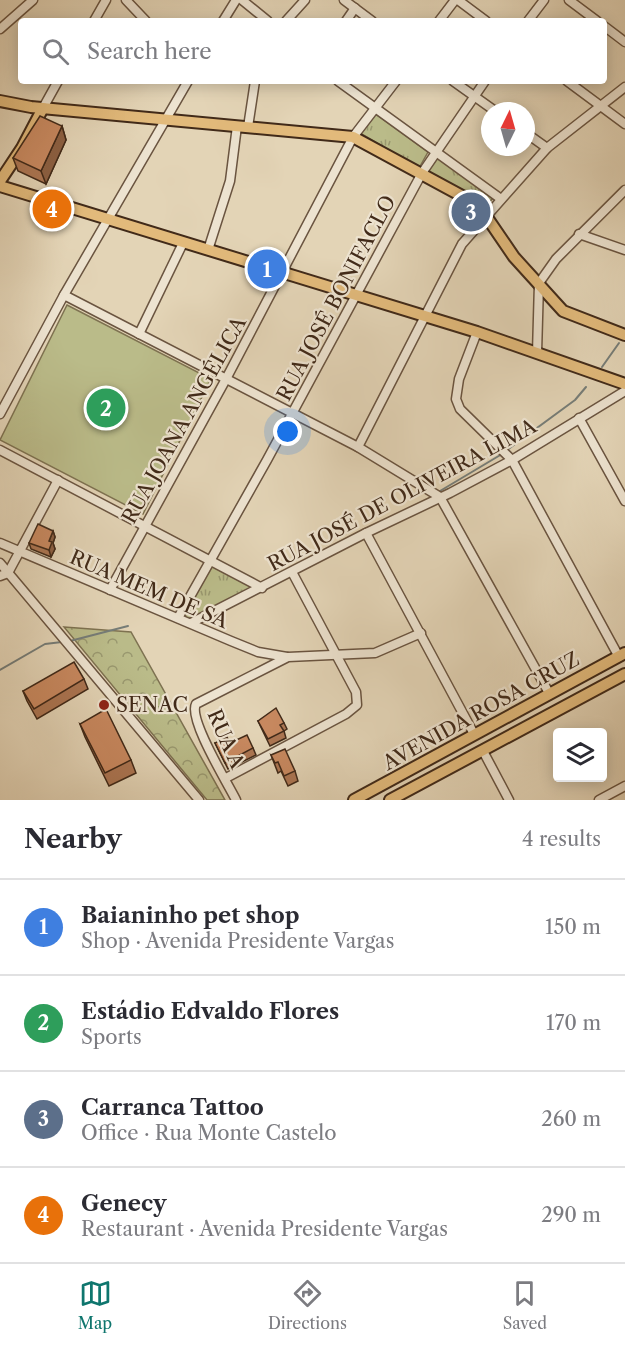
<!DOCTYPE html>
<html lang="en">
<head>
<meta charset="utf-8">
<style>
	:root { --surface:#fff; --page:#f7f7f7; --text:#2b2b33; --muted:#7c7c81; --line:#e1e1e2; --accent:#0f766e }
	body { margin:0; font-family:"Libre Caslon Text",serif; background:var(--page); color:var(--text) }
	.controls { position:absolute; right:18px; bottom:18px; display:grid; overflow:hidden; border-radius:6px; box-shadow:0 3px 15px #0003 }
	.controls button { width:54px; height:54px; display:grid; place-items:center; padding:0; border:0; border-bottom:2px solid var(--line); background:var(--surface); color:var(--text); font:30px sans-serif }
	.compass { position:absolute; left:481px; top:102px; width:54px; height:54px; border-radius:50%; background:var(--surface); box-shadow:0 3px 15px #0003; rotate:5deg }
	.you { position:absolute; left:288px; top:432px; width:21px; height:21px; margin:-15px; border:4px solid #fff; border-radius:50%; background:#1a73e8; box-shadow:0 0 0 9px #1a73e833 }
	.badge { display:grid; place-items:center; width:39px; height:39px; border-radius:50%; background:var(--accent); color:#fff; font-size:20px; font-weight:700 }
	.pin { position:absolute; translate:-50% -50%; border:3px solid #fff; box-shadow:0 2px 6px #0006 }
	.list { margin:0; padding:0; list-style:none }
	h2 { display:flex; justify-content:space-between; align-items:center; height:78px; margin:0; padding:0 24px; font-size:26px }
	h2 small { font-size:20px; font-weight:400; color:var(--muted) }
	.list li { display:grid; grid-template-columns:39px 1fr auto; gap:18px; align-items:center; box-sizing:border-box; height:96px; padding:0 24px; border-top:2px solid var(--line) }
	.list b { display:block; font-size:22px; white-space:nowrap }
	.list p { margin:0; font-size:20px; white-space:nowrap; color:var(--muted) }
	.list em { font-size:20px; font-style:normal; color:var(--muted) }
	.icon { flex:none; width:33px; height:33px; fill:none; stroke:currentColor; stroke-width:2; stroke-linecap:round; stroke-linejoin:round }
	.map { position:relative; flex:none; width:625px; height:800px; overflow:hidden }
	.search { position:absolute; background:var(--surface); box-shadow:0 3px 15px #0003; left:18px; right:18px; top:18px; height:66px; display:flex; align-items:center; gap:15px; box-sizing:border-box; padding:0 21px; border-radius:6px; color:var(--muted); font-size:22px }
	.sheet { height:462px; background:var(--surface) }
	nav { display:flex; justify-content:space-around; align-items:center; box-sizing:border-box; height:84px; border-top:2px solid var(--line); background:var(--surface); font-size:16px; color:var(--muted) }
	nav a { display:grid; justify-items:center; gap:3px }
	nav .on { color:var(--accent) }
	.map>svg:first-child { display:block }
	.grass { fill:url(#grass-tufts); stroke:#7e7251; stroke-width:1.5 }
	.forest { fill:url(#forest-crowns); stroke:#7e7251; stroke-width:1.5 }
	.garden { fill:#babb89; stroke:#7e7251; stroke-width:1.5 }
	.lines { fill:none; stroke-linecap:round; stroke-linejoin:round }
	.stream { stroke:#767d78; stroke-width:2 }
	.minor-casing { stroke:#6a5440; stroke-width:11 }
	.major-casing { stroke:#412a19; stroke-width:14 }
	.minor { stroke:#ede3d0; stroke-width:8 }
	.major { stroke:#e2ba7b; stroke-width:10 }
	.wall { fill:#ac7653; stroke:#412a19; stroke-width:1.5 }
	.shaded-wall { fill:#8c6043; stroke:#412a19; stroke-width:1.5 }
	.building { fill:#c88960; stroke:#412a19; stroke-width:1.5 }
	.poi-dot { fill:#8f2418; stroke:#ede3d0; stroke-width:2 }
	.labels { text-anchor:middle; stroke-width:4.5; stroke-linejoin:round; paint-order:stroke }
	.street-label { font-size:20px; fill:#412a19; stroke:#ede3d0 }
	.poi-label { font-size:20px; fill:#412a19; stroke:#ede3d0; text-anchor:start }
</style>
</head>
<body>
<div class="map">
<svg width="625" height="800" viewBox="0 0 625 800">
	<defs>
		<pattern id="grass-tufts" width="24" height="20" patternUnits="userSpaceOnUse" patternTransform="scale(1.5)"><rect width="24" height="20" fill="#babb89"/><path d="M3 7l-1-3M5 7V3M7 7l1-3M15 17l-1-3M17 17v-4M19 17l1-3" fill="none" stroke="#99986f"/></pattern>
		<pattern id="forest-crowns" width="20" height="18" patternUnits="userSpaceOnUse" patternTransform="scale(1.5)"><rect width="20" height="18" fill="#babb89"/><path d="M2 6a3 3 0 1 1 6 0M12 15a3 3 0 1 1 6 0" fill="none" stroke="#99986f"/></pattern>
	</defs>
	<rect width="100%" height="100%" fill="#e3d4b6"/>
	<filter id="stains"><feTurbulence type="fractalNoise" baseFrequency=".00333" numOctaves="4"/><feColorMatrix values="0 0 0 0 .2 0 0 0 0 .09 0 0 0 0 .02 0 0 0 .5 -.17"/></filter>
	<radialGradient id="worn" r=".72"><stop offset=".6" stop-color="#630" stop-opacity="0"/><stop offset="1" stop-color="#630" stop-opacity=".3"/></radialGradient>
	<g class="grass">
		<polygon points="374,113 428,152 419,168 360,133"/>
		<polygon points="437,157 493,198 484,208 469,194 428,172"/>
		<polygon points="215,566 254,588 194,619 186,618 185,613 210,567"/>
	</g>
	<polygon class="forest" points="64,627 131,632 225,800 207,800"/>
	<polygon class="garden" points="67,305 211,379 143,514 0,440"/>
	<g class="lines">
		<g class="stream">
			<polyline points="602,367 619,343"/>
			<polyline points="507,450 575,400 586,387"/>
			<polyline points="440,491 502,454"/>
			<polyline points="70,641 128,626"/>
			<polyline points="0,670 45,644 62,642"/>
		</g>
		<g class="minor-casing">
			<g id="minor">
				<polyline points="126,0 146,21"/>
				<polyline points="242,0 268,21"/>
				<polyline points="344,0 372,21"/>
				<polyline points="458,0 486,21"/>
				<polyline points="569,0 597,21"/>
				<polyline points="94,21 106,0"/>
				<polyline points="223,21 236,0"/>
				<polyline points="286,21 305,0"/>
				<polyline points="346,21 355,8"/>
				<polyline points="439,21 455,0"/>
				<polyline points="528,21 544,0"/>
				<polyline points="604,26 625,42"/>
				<polyline points="0,29 33,0"/>
				<polyline points="338,81 501,199"/>
				<polyline points="453,81 495,111"/>
				<polyline points="567,81 625,124"/>
				<polyline points="43,108 58,81"/>
				<polyline points="248,127 255,81"/>
				<polyline points="526,133 547,148"/>
				<polyline points="579,234 625,250"/>
				<polyline points="208,250 230,181 237,126"/>
				<polyline points="64,295 358,447 440,497 549,693"/>
				<polyline points="477,332 459,379 456,399 460,409 512,460 619,657"/>
				<polyline points="139,334 183,243"/>
				<polyline points="537,353 539,283 556,259 625,190"/>
				<polyline points="0,414 64,295 188,81"/>
				<polyline points="579,418 625,501"/>
				<polyline points="358,447 462,244 547,148 625,87"/>
				<polyline points="0,450 262,588"/>
				<polyline points="366,533 474,734"/>
				<polyline points="0,543 231,641 258,652 287,657"/>
				<polyline points="0,563 199,800"/>
				<polyline points="0,576 8,573 58,480"/>
				<polyline points="110,590 226,379 353,137 396,81"/>
				<polyline points="178,618 267,460 422,173 485,81"/>
				<polyline points="191,623 366,533 450,493 512,460 625,391"/>
				<polyline points="483,751 509,800"/>
				<polyline points="226,778 346,714 357,705 356,692 292,572"/>
				<path d="M236,800C227,782 188,719 196,704L288,657L375,653L421,633"/>
				<polyline points="599,800 625,786"/>
			</g>
		</g>
		<g class="major-casing">
			<g id="major">
				<polyline points="0,101 31,107 353,137 462,196 486,216 514,257 563,311 625,335"/>
				<polyline points="0,181 22,148 43,108"/>
				<polyline points="0,186 477,332 625,384"/>
				<polyline points="354,800 625,653"/>
				<polyline points="390,800 625,674"/>
			</g>
		</g>
		<use href="#minor" class="minor"/>
		<use href="#major" class="major"/>
	</g>
	<g class="wall">
		<polygon points="62,126 66,140 46,184 18,171 13,158"/>
		<polygon points="53,531 55,537 53,543 55,549 51,557 31,549 29,543"/>
		<polygon points="84,679 88,689 37,719 27,701 23,691"/>
		<polygon points="258,721 284,723 287,729 284,731 286,738 270,746"/>
		<polygon points="80,724 131,760 136,773 109,786 85,737"/>
		<polygon points="215,743 230,743 253,748 256,755 228,769"/>
		<polygon points="271,755 295,771 298,781 288,786 281,771 278,773"/>
	</g>
	<g class="shaded-wall">
		<polygon points="62,126 66,140 46,184 41,171"/>
		<polygon points="53,531 55,537 53,543 55,549 51,557 49,550 49,541"/>
	</g>
	<g class="building">
		<polygon points="40,116 62,126 41,171 13,158"/>
		<polygon points="38,524 53,531 49,541 52,542 49,550 29,543"/>
		<polygon points="74,662 84,679 34,709 23,691"/>
		<polygon points="276,708 284,723 280,725 284,731 268,739 258,721"/>
		<polygon points="106,709 131,760 105,773 80,724"/>
		<polygon points="247,735 253,748 225,763 215,743 227,737 230,743"/>
		<polygon points="285,749 295,771 284,776 278,762 275,763 271,755"/>
	</g>
	<circle class="poi-dot" cx="104" cy="705" r="6"/>
	<g class="labels">
		<g class="street-label">
			<text transform="translate(336 298) rotate(-62)" y="7">RUA JOSÉ BONIFACLO</text>
			<text transform="translate(184 420) rotate(-61)" y="7">RUA JOANA ANGÉLICA</text>
			<text transform="translate(402 495) rotate(-28)" y="7">RUA JOSÉ DE OLIVEIRA LIMA</text>
			<text transform="translate(149 589) rotate(23)" y="7">RUA MEM DE SA</text>
			<text transform="translate(481 711) rotate(-29)" y="7">AVENIDA ROSA CRUZ</text>
			<text transform="translate(226 739) rotate(66)" y="7">RUA A</text>
		</g>
		<g class="poi-label">
			<text x="116" y="712">SENAC</text>
		</g>
	</g>
	<rect width="100%" height="100%" filter="url(#stains)"/>
	<rect width="100%" height="100%" fill="url(#worn)"/>
</svg>
<div class="controls">
<button><svg class="icon" aria-label="layers" viewBox="0 0 24 24"><path d="M12 4l9 5-9 5-9-5zM3 14l9 5 9-5"/></svg></button>
</div>
<svg class="compass" viewBox="-18 -18 36 36"><path d="M0-13l5 13h-10z" fill="#e53935"/><path d="M0 13l5-13h-10z" fill="#7c7c81"/></svg>
<div class="you"></div>
<div class="pin badge" style="left:267px;top:269px;background:#3f7fe0">1</div>
<div class="pin badge" style="left:106px;top:408px;background:#2e9e5b">2</div>
<div class="pin badge" style="left:471px;top:212px;background:#5c6f8a">3</div>
<div class="pin badge" style="left:52px;top:209px;background:#e8710a">4</div>
<div class="search"><svg class="icon" aria-label="search" viewBox="0 0 24 24"><circle cx="10" cy="10" r="6"/><path d="M15 15l6 6"/></svg>Search here</div>
</div>
<section class="sheet">
<h2>Nearby<small>4 results</small></h2>
<ul class="list">
<li><span class="badge" style="background:#3f7fe0">1</span><div><b>Baianinho pet shop</b><p>Shop · Avenida Presidente Vargas</p></div><em>150 m</em></li>
<li><span class="badge" style="background:#2e9e5b">2</span><div><b>Estádio Edvaldo Flores</b><p>Sports</p></div><em>170 m</em></li>
<li><span class="badge" style="background:#5c6f8a">3</span><div><b>Carranca Tattoo</b><p>Office · Rua Monte Castelo</p></div><em>260 m</em></li>
<li><span class="badge" style="background:#e8710a">4</span><div><b>Genecy</b><p>Restaurant · Avenida Presidente Vargas</p></div><em>290 m</em></li>
</ul>
</section>
<nav>
<a class="on"><svg class="icon" aria-label="map" viewBox="0 0 24 24"><path d="M3 6l6-2 6 2 6-2v14l-6 2-6-2-6 2zM9 4v14M15 6v14"/></svg>Map</a>
<a><svg class="icon" aria-label="directions" viewBox="0 0 24 24"><path d="M12 3l9 9-9 9-9-9zM9 14v-3h6M13 9l2 2-2 2"/></svg>Directions</a>
<a><svg class="icon" aria-label="saved" viewBox="0 0 24 24"><path d="M7 4h10v16l-5-4-5 4z"/></svg>Saved</a>
</nav>
</body>
</html>
